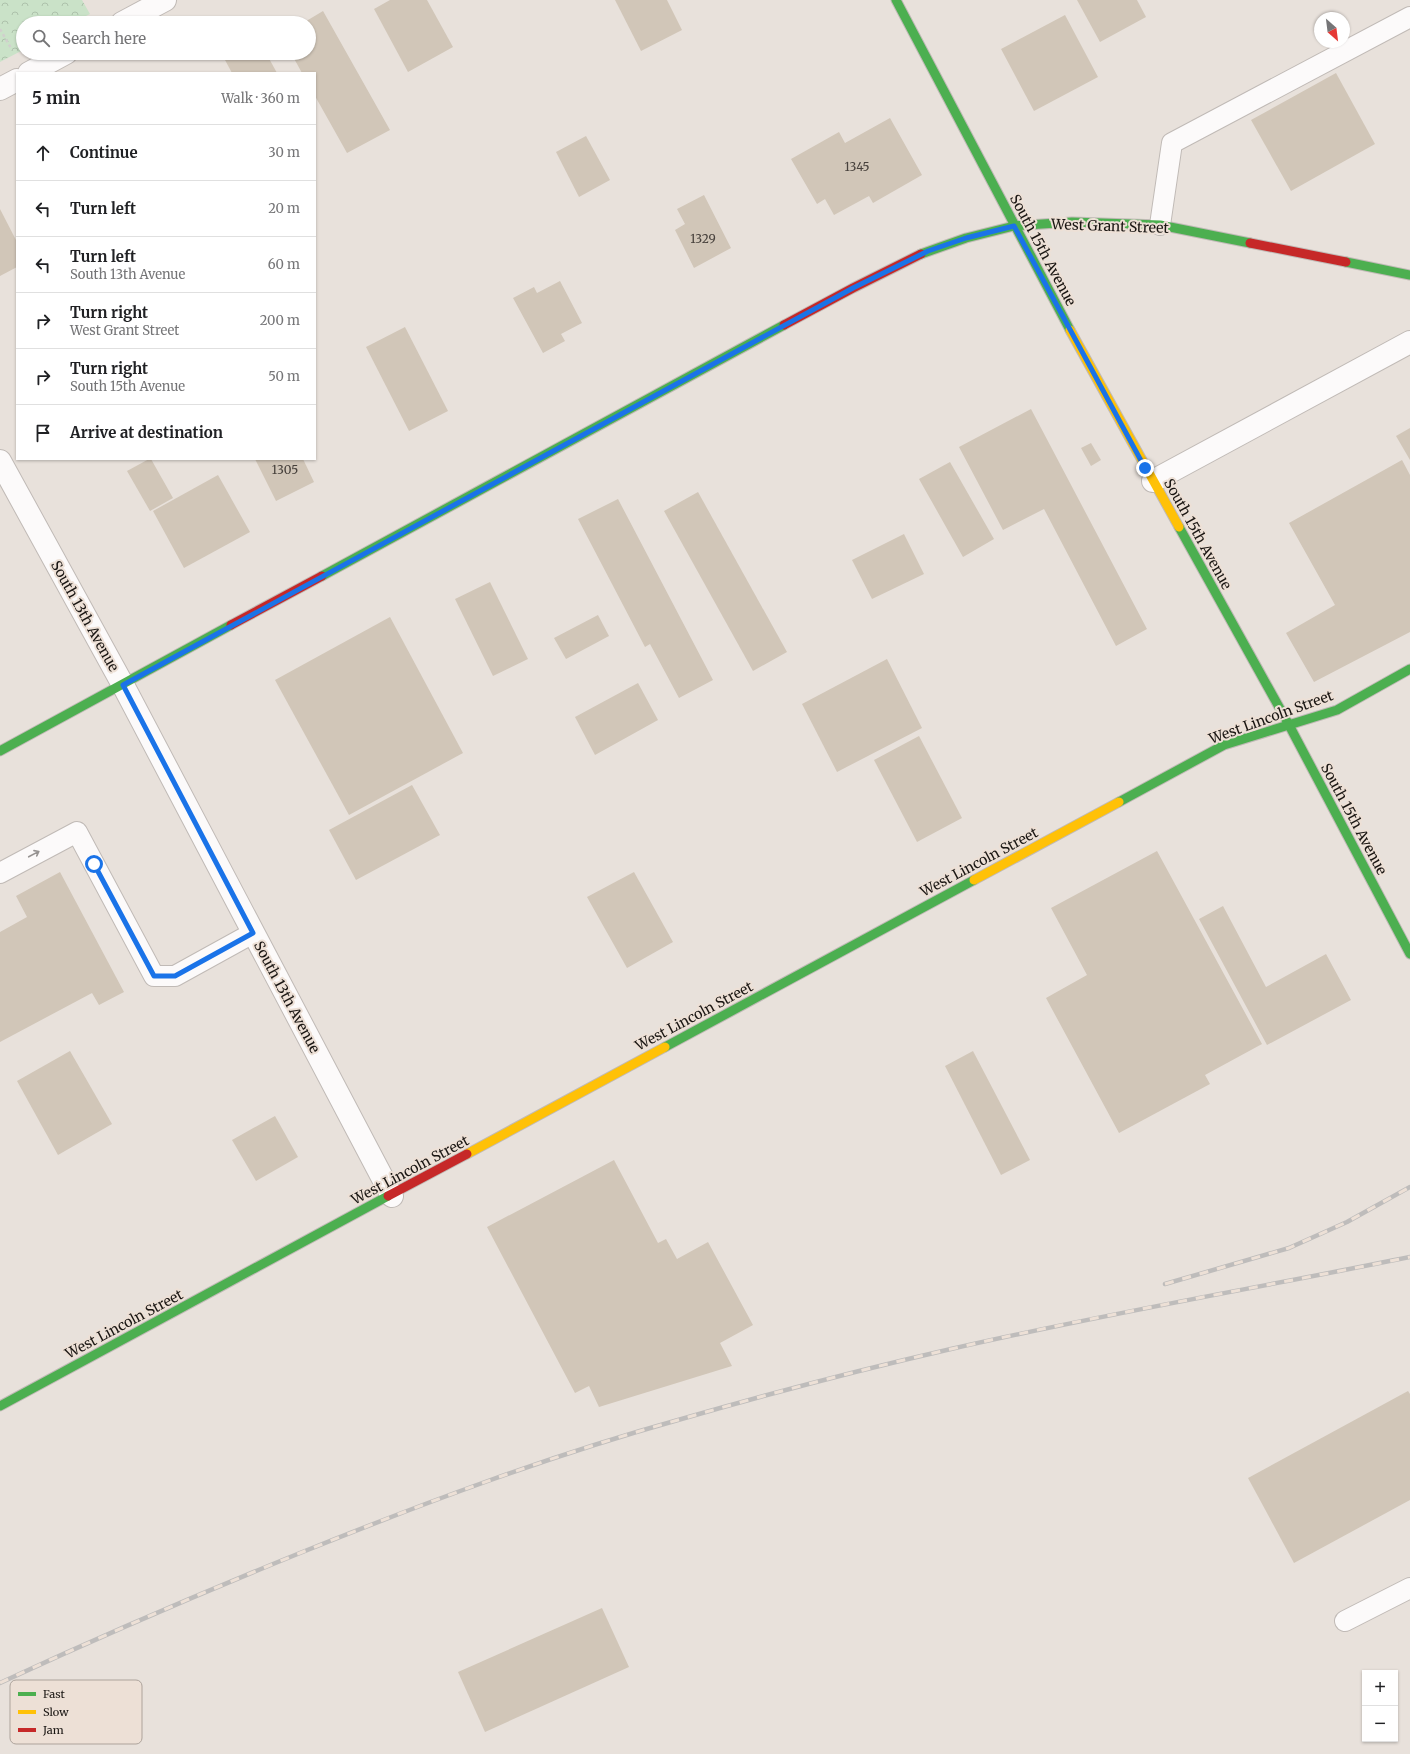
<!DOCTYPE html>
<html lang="en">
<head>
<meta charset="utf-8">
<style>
	:root { --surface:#fff; --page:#f2f2f2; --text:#202124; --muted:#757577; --line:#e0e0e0 }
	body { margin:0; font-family:Merriweather,serif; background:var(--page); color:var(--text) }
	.controls { position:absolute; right:12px; bottom:12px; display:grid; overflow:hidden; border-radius:0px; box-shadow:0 1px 3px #0004 }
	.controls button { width:36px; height:36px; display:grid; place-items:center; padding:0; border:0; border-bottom:1px solid var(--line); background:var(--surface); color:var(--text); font:20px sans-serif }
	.compass { position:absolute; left:1314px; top:12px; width:36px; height:36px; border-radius:50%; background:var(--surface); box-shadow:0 1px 3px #0004; rotate:152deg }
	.stop { position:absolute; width:12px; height:12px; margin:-9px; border:3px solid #1a73e8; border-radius:50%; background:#fff }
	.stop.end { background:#1a73e8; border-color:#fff; box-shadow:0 1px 4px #0008 }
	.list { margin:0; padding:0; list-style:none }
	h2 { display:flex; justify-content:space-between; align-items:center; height:52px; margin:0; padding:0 16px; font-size:17px }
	h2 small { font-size:13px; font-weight:400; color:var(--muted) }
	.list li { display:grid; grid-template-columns:26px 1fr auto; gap:12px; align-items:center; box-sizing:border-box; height:56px; padding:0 16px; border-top:1px solid var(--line) }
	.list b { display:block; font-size:15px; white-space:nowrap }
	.list p { margin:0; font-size:13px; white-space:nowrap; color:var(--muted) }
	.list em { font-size:13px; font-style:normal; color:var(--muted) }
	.icon { flex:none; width:22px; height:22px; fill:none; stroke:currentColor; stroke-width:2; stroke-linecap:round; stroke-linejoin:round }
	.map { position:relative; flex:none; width:1410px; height:1754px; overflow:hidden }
	.search { position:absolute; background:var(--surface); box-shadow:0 1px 3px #0004; left:16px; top:16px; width:300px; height:44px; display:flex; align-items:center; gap:10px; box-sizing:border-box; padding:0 14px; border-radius:22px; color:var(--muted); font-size:15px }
	.panel { position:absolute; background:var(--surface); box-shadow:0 1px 3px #0004; left:16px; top:72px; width:300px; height:388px; border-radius:0px }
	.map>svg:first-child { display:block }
	.park { fill:url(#park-crowns) }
	.building { fill:#d1c6b8 }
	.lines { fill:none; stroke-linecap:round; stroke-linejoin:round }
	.lane-casing { stroke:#c0bab6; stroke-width:22 }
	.street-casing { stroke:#c0bab6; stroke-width:24 }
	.fast-casing { stroke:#c0bab6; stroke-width:11 }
	.slow-casing { stroke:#c0bab6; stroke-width:11 }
	.jam-casing { stroke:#c0bab6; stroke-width:11 }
	.path { stroke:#d1cfcd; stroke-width:2.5; stroke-dasharray:3 3; stroke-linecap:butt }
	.lane { stroke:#fcfafa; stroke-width:20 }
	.street { stroke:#fcfafa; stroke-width:22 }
	.fast { stroke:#4caf50; stroke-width:9 }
	.slow { stroke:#ffc107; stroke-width:9 }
	.jam { stroke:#c62828; stroke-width:9 }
	.rail-casing { stroke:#bebcbb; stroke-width:4.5 }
	.rail { stroke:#ede0d6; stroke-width:3; stroke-dasharray:9; stroke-linecap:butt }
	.oneway { stroke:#969392 }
	.route { stroke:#1a73e8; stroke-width:5 }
	.labels { text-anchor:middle; stroke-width:4; stroke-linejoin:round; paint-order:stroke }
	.number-label { font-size:12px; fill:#47413c }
	.street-label { font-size:14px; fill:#191512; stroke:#ede0d6 }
	.key { fill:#ede0d6; stroke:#ada39b; stroke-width:1 }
	.key-label { font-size:11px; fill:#191512 }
</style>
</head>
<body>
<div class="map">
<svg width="1410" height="1754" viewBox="0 0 1410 1754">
	<defs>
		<pattern id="park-crowns" width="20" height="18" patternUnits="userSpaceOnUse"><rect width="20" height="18" fill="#cae2c8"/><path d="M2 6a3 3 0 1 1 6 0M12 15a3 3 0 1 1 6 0" fill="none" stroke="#adc1ab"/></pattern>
	</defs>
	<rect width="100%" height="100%" fill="#e8e1db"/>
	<polygon class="park" points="0,0 82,0 90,14 72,23 23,23 23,50 0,62"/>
	<g class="building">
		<polygon points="390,0 427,0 453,47 408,72 374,9"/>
		<polygon points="615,0 667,0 682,30 641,51"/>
		<polygon points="1077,0 1137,0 1146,17 1100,42"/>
		<polygon points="323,11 390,130 347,153 315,96 315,73 302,73 291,53 309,53 309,23 303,23"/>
		<polygon points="1065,15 1098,77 1034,111 1001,49"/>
		<polygon points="238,53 266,53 277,73 232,73 225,60"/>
		<polygon points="1336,73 1375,144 1291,191 1251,120"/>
		<polygon points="890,118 922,175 873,203 869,196 834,215 825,199 817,204 791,159 839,132 845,143"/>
		<polygon points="586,136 610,180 579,197 556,152"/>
		<polygon points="704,195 731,248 694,268 675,230 685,224 677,209"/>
		<polygon points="0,209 17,242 17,267 0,276"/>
		<polygon points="560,281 582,323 561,334 565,341 543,353 513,298 534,287 537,293"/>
		<polygon points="405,327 448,411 409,431 366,347"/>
		<polygon points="1031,409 1147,629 1116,646 1044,509 1003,530 959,447"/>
		<polygon points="1410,428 1410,460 1396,436"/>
		<polygon points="1091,443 1101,460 1091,466 1081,448"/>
		<polygon points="149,459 151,459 173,498 150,511 127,471"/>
		<polygon points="255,459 303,459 314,482 276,501"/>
		<polygon points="1402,460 1410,475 1410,632 1314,682 1286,633 1335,605 1289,523"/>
		<polygon points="950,462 994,539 963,557 919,479"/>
		<polygon points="218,475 250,532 184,568 153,511"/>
		<polygon points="698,492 787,652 753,671 664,511"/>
		<polygon points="618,499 713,680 679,698 650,644 645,647 578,519"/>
		<polygon points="904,534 924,574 872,599 852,560"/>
		<polygon points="490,582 528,659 493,676 455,599"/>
		<polygon points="598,615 609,636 566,659 554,638"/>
		<polygon points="390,617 463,753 349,815 275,680"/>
		<polygon points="887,659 922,728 837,772 802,704"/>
		<polygon points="638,683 658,720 595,755 575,717"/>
		<polygon points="919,736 962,818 917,842 874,760"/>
		<polygon points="412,785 440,835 356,880 329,830"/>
		<polygon points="1157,851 1262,1044 1205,1075 1210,1084 1119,1133 1046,998 1087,975 1051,908"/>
		<polygon points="60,872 124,992 99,1005 92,993 0,1042 0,932 27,917 16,896"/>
		<polygon points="634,872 673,942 627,968 587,897"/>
		<polygon points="1223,906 1266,987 1326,954 1351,1000 1267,1045 1199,919"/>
		<polygon points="70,1051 112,1124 58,1155 17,1081"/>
		<polygon points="973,1051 1030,1160 1001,1175 945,1066"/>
		<polygon points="275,1116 298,1157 256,1181 232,1140"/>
		<polygon points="614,1160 658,1243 666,1239 677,1259 708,1242 753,1325 720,1343 732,1366 599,1407 589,1386 575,1393 487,1227"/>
		<polygon points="1408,1391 1410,1394 1410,1500 1294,1563 1248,1478"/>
		<polygon points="602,1608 629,1667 485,1732 458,1672"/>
	</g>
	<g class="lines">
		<g class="lane-casing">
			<g id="lane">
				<polyline points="1160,225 1172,143 1410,17"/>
				<polyline points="0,873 77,832 154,976 175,976 253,933"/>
				<polyline points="1345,1621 1410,1588"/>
			</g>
		</g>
		<g class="street-casing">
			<g id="street">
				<polyline points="122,23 165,0"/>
				<polyline points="29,73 66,53"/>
				<polyline points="0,89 17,80"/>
				<polyline points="0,461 123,685 392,1196"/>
				<polyline points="1153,481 1410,342"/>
			</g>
		</g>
		<g class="fast-casing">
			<g id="fast">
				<polyline points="896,0 1070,330"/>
				<polyline points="921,254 966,238 1014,226 1072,222 1160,225 1250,243"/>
				<polyline points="1346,262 1410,275"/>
				<polyline points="1179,527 1289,725 1410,954"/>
				<polyline points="322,576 784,325"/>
				<polyline points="0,751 231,625"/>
				<polyline points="1119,802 1224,745 1337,710 1410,669"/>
				<polyline points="665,1047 974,880"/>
				<polyline points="0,1406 388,1196"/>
			</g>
		</g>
		<g class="slow-casing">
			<g id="slow">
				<polyline points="1070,330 1179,527"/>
				<polyline points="974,880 1119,802"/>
				<polyline points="467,1154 665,1047"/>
			</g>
		</g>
		<g class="jam-casing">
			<g id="jam">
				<polyline points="1250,243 1346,262"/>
				<polyline points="784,325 853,288 921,254"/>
				<polyline points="231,625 322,576"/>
				<polyline points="388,1196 467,1154"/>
			</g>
		</g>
		<polyline class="path" points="0,29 12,50"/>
		<use href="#lane" class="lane"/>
		<use href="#street" class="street"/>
		<use href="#fast" class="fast"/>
		<use href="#slow" class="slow"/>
		<use href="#jam" class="jam"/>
		<g class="rail-casing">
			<g id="rail">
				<polyline points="1165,1284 1289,1248 1347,1222 1410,1187"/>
				<path d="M0,1683C99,1637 199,1594 300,1553C424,1503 549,1456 678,1420C768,1394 859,1370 951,1349C1103,1314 1257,1288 1410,1257"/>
			</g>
		</g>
		<use href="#rail" class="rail"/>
	</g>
	<defs><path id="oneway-shaft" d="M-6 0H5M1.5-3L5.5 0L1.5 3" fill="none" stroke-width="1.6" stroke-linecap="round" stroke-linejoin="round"/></defs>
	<use class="oneway" href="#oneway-shaft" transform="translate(34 854) rotate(-28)"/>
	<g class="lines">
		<polyline class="route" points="94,864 154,976 175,976 253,933 123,685 853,288 928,251 966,238 1014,226 1145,468"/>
	</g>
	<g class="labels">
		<g class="number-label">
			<text x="857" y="171">1345</text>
			<text x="703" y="243">1329</text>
			<text x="285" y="474">1305</text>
		</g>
		<g class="street-label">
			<text transform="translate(1110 226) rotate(2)" y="5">West Grant Street</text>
			<text transform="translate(1043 250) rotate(62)" y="5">South 15th Avenue</text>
			<text transform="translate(1198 534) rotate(61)" y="5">South 15th Avenue</text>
			<text transform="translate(85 616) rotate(61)" y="5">South 13th Avenue</text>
			<text transform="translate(1271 717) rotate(-20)" y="5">West Lincoln Street</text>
			<text transform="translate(1354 819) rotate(62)" y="5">South 15th Avenue</text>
			<text transform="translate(979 862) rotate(-28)" y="5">West Lincoln Street</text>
			<text transform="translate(287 997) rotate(62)" y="5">South 13th Avenue</text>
			<text transform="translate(694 1016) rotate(-28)" y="5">West Lincoln Street</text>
			<text transform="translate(410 1170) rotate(-28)" y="5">West Lincoln Street</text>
			<text transform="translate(124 1324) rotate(-28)" y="5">West Lincoln Street</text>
		</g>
	</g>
	<rect x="10" y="1680" width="132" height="64" rx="6" class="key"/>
	<rect x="18" y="1692" width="18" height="4" fill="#4caf50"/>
	<rect x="18" y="1710" width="18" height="4" fill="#ffc107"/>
	<rect x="18" y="1728" width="18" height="4" fill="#c62828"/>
	<g class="key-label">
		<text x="43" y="1698">Fast</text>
		<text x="43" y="1716">Slow</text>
		<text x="43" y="1734">Jam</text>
	</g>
</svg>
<div class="controls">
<button>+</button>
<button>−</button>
</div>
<svg class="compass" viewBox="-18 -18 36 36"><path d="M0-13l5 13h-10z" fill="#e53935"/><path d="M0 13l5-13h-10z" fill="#757577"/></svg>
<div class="stop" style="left:94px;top:864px"></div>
<div class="stop end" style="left:1145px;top:468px"></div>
<div class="search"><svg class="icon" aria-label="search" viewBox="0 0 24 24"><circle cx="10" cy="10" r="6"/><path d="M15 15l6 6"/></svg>Search here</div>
<section class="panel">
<h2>5 min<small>Walk · 360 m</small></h2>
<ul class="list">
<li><svg class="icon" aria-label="ahead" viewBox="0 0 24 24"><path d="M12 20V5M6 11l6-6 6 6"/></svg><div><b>Continue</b></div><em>30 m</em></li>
<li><svg class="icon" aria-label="left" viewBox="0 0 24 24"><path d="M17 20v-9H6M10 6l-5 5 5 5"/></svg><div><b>Turn left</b></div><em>20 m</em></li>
<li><svg class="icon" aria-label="left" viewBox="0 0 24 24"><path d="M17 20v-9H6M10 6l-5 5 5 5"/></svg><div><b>Turn left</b><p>South 13th Avenue</p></div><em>60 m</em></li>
<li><svg class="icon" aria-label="right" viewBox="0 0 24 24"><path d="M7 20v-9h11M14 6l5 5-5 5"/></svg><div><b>Turn right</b><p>West Grant Street</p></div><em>200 m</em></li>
<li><svg class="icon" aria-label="right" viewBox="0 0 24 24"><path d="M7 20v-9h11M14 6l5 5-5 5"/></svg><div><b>Turn right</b><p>South 15th Avenue</p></div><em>50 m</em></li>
<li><svg class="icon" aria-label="arrive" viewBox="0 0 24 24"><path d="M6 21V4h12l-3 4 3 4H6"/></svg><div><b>Arrive at destination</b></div></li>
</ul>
</section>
</div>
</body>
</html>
